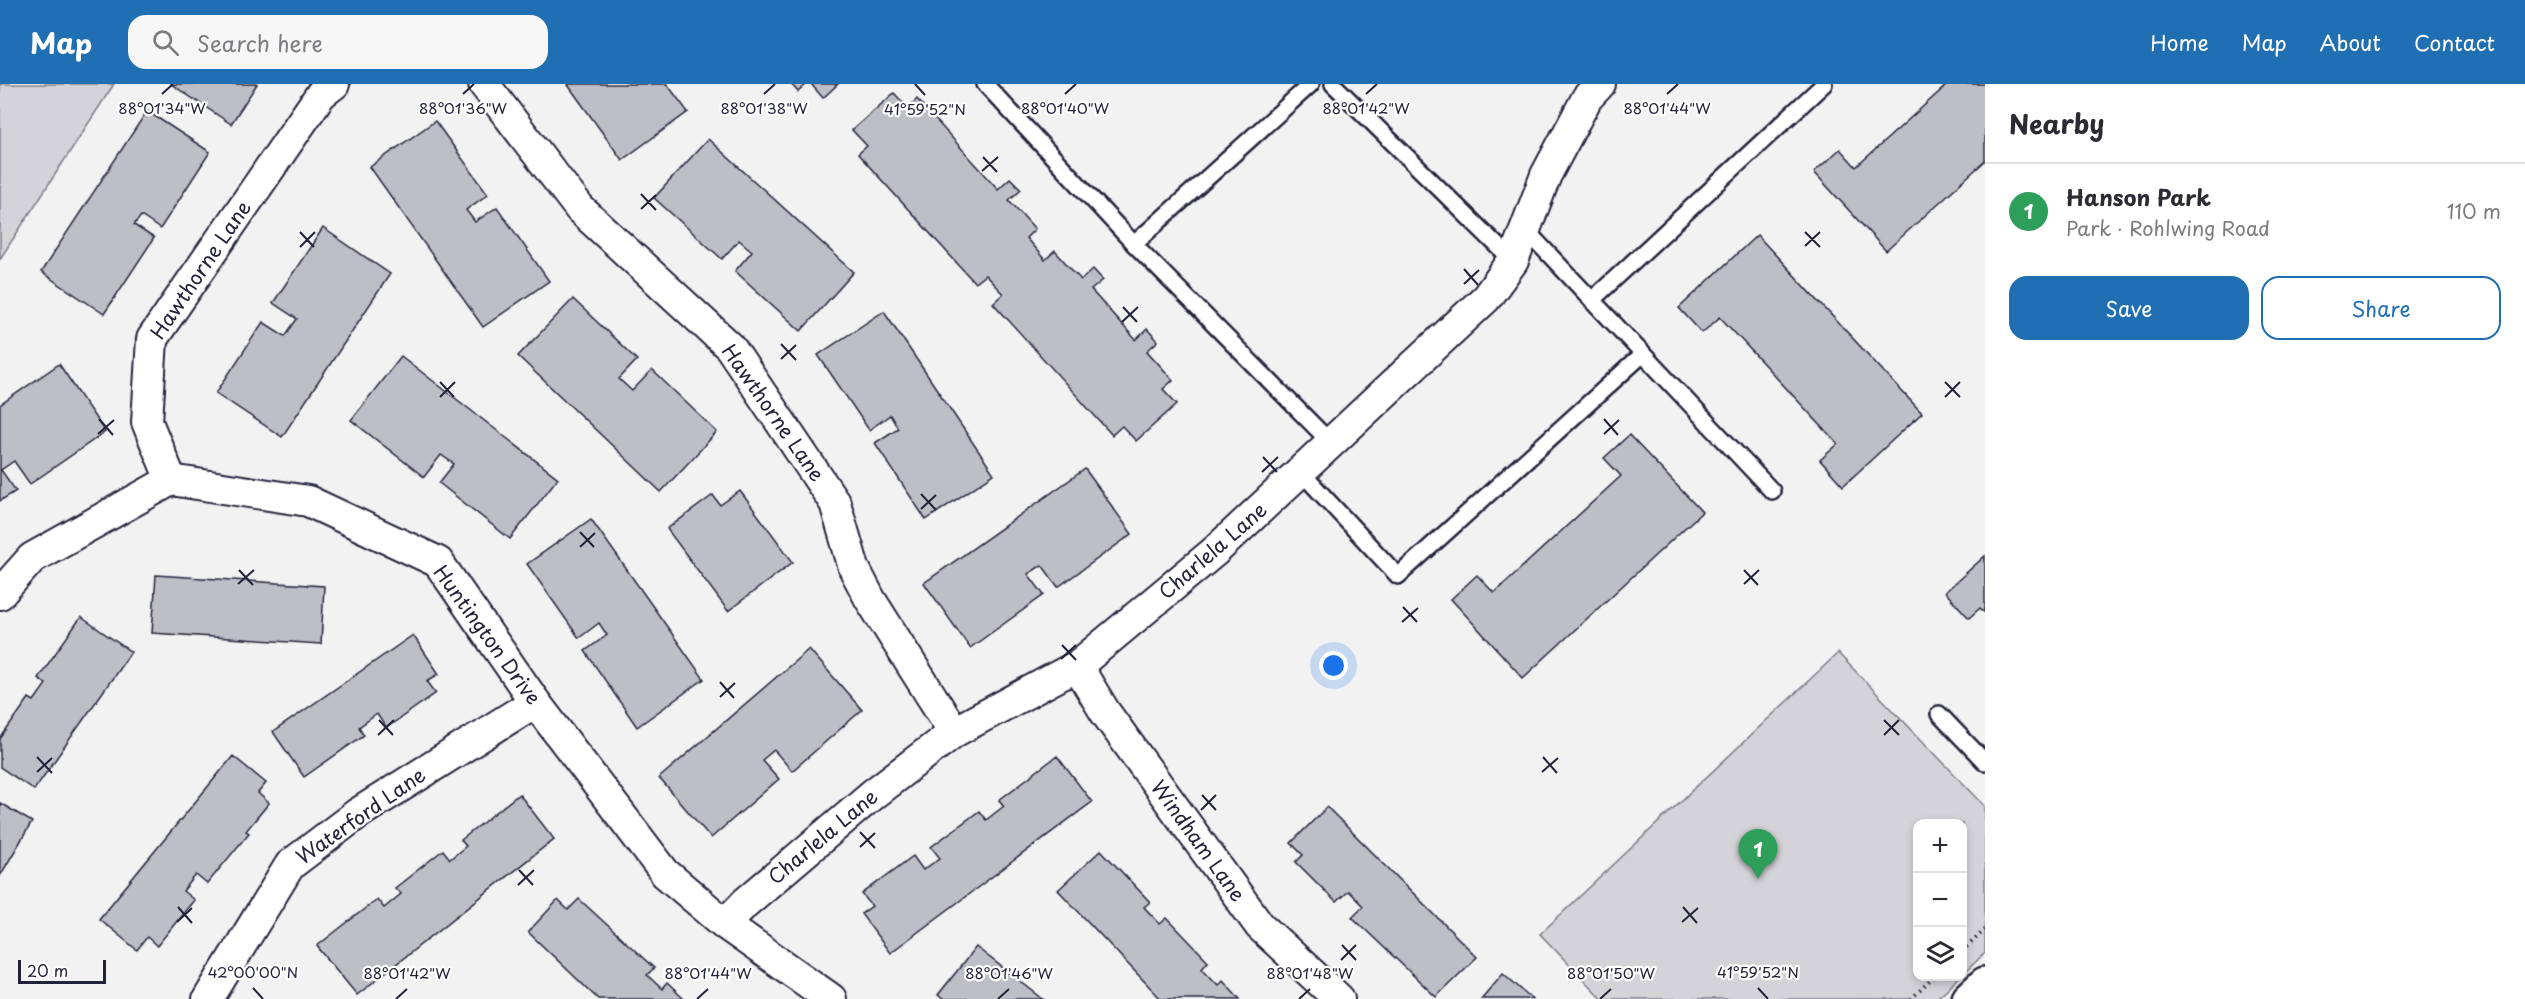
<!DOCTYPE html>
<html lang="en">
<head>
<meta charset="utf-8">
<style>
	:root { --surface:#fff; --page:#f7f7f7; --text:#2b2b33; --muted:#7c7c81; --line:#e1e1e2; --accent:#1f6fb2 }
	body { margin:0; font-family:"Playpen Sans",sans-serif; background:var(--page); color:var(--text) }
	.controls { position:absolute; right:18px; bottom:18px; display:grid; overflow:hidden; border-radius:12px; box-shadow:0 3px 9px #0003 }
	.controls button { width:54px; height:54px; display:grid; place-items:center; padding:0; border:0; border-bottom:2px solid var(--line); background:var(--surface); color:var(--text); font:30px sans-serif }
	.scale { position:absolute; left:18px; bottom:15px; width:88px; box-sizing:border-box; padding-left:6px; border:3px solid #22223b; border-top:0; font-size:16px; line-height:21px; white-space:nowrap; color:#22223b; -webkit-text-stroke:4px #fff; paint-order:stroke }
	.you { position:absolute; left:1334px; top:582px; width:21px; height:21px; margin:-15px; border:4px solid #fff; border-radius:50%; background:#1a73e8; box-shadow:0 0 0 9px #1a73e833 }
	.badge { display:grid; place-items:center; width:39px; height:39px; border-radius:50%; background:var(--accent); color:#fff; font-size:20px; font-weight:700 }
	.pin { position:absolute; translate:-50% -50px; filter:drop-shadow(0 2px 3px #0008) }
	.pin::after { content:''; position:absolute; top:32px; width:21px; height:18px; background:inherit; clip-path:polygon(0 0,100% 0,50% 100%) }
	.list { margin:0; padding:0; list-style:none }
	h2 { display:flex; justify-content:space-between; align-items:center; height:78px; margin:0; padding:0 24px; font-size:26px }
	h2 small { font-size:20px; font-weight:400; color:var(--muted) }
	.list li { display:grid; grid-template-columns:39px 1fr auto; gap:18px; align-items:center; box-sizing:border-box; height:96px; padding:0 24px; border-top:2px solid var(--line) }
	.list b { display:block; font-size:22px; white-space:nowrap }
	.list p { margin:0; font-size:20px; white-space:nowrap; color:var(--muted) }
	.list em { font-size:20px; font-style:normal; color:var(--muted) }
	.actions { display:flex; gap:12px; padding:18px 24px }
	.actions a { flex:1; padding:14px 0; border:2px solid var(--accent); border-radius:18px; text-align:center; font-size:21px; color:var(--accent) }
	.actions .main { background:var(--accent); color:#fff }
	.icon { flex:none; width:33px; height:33px; fill:none; stroke:currentColor; stroke-width:2; stroke-linecap:round; stroke-linejoin:round }
	.map { position:relative; flex:none; width:1985px; height:915px; overflow:hidden }
	header { display:flex; align-items:center; gap:36px; box-sizing:border-box; height:84px; padding:0 30px; background:var(--accent); color:#fff }
	header strong { font-size:28px }
	nav { display:flex; gap:33px; margin-inline-start:auto; font-size:21px }
	.search { width:420px; height:54px; background:var(--page); display:flex; align-items:center; gap:15px; box-sizing:border-box; padding:0 21px; border-radius:18px; color:var(--muted); font-size:22px }
	main { display:flex }
	aside { flex:1; background:var(--surface) }
	.map>svg:first-child { display:block }
	.green { fill:#d3d3d8; stroke:#7a7a8a; stroke-width:1.5 }
	.building { fill:#bebec6; stroke:#22223b; stroke-width:1.5 }
	.lines { fill:none; stroke-linecap:round; stroke-linejoin:round }
	.lane-casing { stroke:#22223b; stroke-width:20 }
	.street-casing { stroke:#22223b; stroke-width:34 }
	.primary-casing { stroke:#22223b; stroke-width:38 }
	.path { stroke:#22223b; stroke-width:4; stroke-dasharray:1.5 4.5; stroke-linecap:butt }
	.lane { stroke:#fff; stroke-width:15 }
	.street { stroke:#fff; stroke-width:30 }
	.primary { stroke:#fff; stroke-width:33 }
	.ticks { fill:none; stroke:#22223b; stroke-width:2 }
	.labels { text-anchor:middle; stroke-width:4.5; stroke-linejoin:round; paint-order:stroke }
	.street-label { font-size:20px; fill:#22223b; stroke:#fff }
	.ticks-label { font-size:15px; text-anchor:middle; fill:#22223b; stroke:#fff; stroke-width:4.5; stroke-linejoin:round; paint-order:stroke }
</style>
</head>
<body>
<header>
<strong>Map</strong>
<div class="search"><svg class="icon" aria-label="search" viewBox="0 0 24 24"><circle cx="10" cy="10" r="6"/><path d="M15 15l6 6"/></svg>Search here</div>
<nav><a>Home</a><a>Map</a><a>About</a><a>Contact</a></nav>
</header>
<main>
<div class="map">
<svg width="1985" height="915" viewBox="0 0 1985 915">
	<rect width="100%" height="100%" fill="#f2f2f3"/>
	<filter id="ink" filterUnits="userSpaceOnUse"><feTurbulence type="fractalNoise" baseFrequency=".0167" numOctaves="2"/><feDisplacementMap in="SourceGraphic" scale="12" xChannelSelector="R" yChannelSelector="G"/><feConvolveMatrix kernelMatrix="1 2 1 2 8 2 1 2 1" color-interpolation-filters="sRGB"/></filter>
	<g filter="url(#ink)">
		<g class="green">
			<polygon points="0,0 114,0 0,175"/>
			<polygon points="1838,569 1985,722 1985,869 1963,890 1962,740 1918,740 1918,892 1960,893 1936,915 1602,915 1540,850"/>
		</g>
		<g class="building">
			<polygon points="171,0 257,0 231,40"/>
			<polygon points="570,0 667,0 688,28 622,76 568,1"/>
			<polygon points="791,0 807,0 798,8"/>
			<polygon points="811,0 838,0 823,14"/>
			<polygon points="1948,0 1985,0 1985,77 1886,167 1814,88 1840,65 1856,83"/>
			<polygon points="894,9 908,24 917,15 998,105 1010,94 1021,105 1009,116 1035,145 1026,154 1045,176 1055,167 1081,196 1093,185 1103,196 1091,206 1136,256 1147,245 1158,257 1147,267 1173,296 1163,305 1177,320 1136,357 1122,342 1112,351 993,219 1003,210 985,191 975,199 858,70 867,62 852,46"/>
			<polygon points="147,27 210,68 160,145 141,132 134,141 154,154 104,230 41,188"/>
			<polygon points="435,37 488,110 466,126 475,138 497,123 549,197 483,243 370,83"/>
			<polygon points="708,55 854,188 801,247 735,187 752,167 739,156 722,175 654,114"/>
			<polygon points="323,144 390,190 282,353 216,309 263,238 285,252 297,235 273,219"/>
			<polygon points="1757,151 1922,329 1843,402 1820,376 1838,360 1720,233 1702,249 1679,224"/>
			<polygon points="573,215 637,276 619,295 632,307 652,286 717,348 661,408 518,272"/>
			<polygon points="884,227 994,390 926,436 875,359 898,344 890,331 869,346 818,271"/>
			<polygon points="401,272 558,394 510,455 439,399 454,380 441,371 424,393 351,336"/>
			<polygon points="59,280 105,348 30,400 14,377 1,386 16,407 0,417 0,321"/>
			<polygon points="1629,351 1702,428 1523,594 1451,515 1477,491 1494,509 1621,392 1604,374"/>
			<polygon points="1085,385 1132,450 1058,503 1042,481 1028,490 1044,511 970,564 924,499"/>
			<polygon points="740,407 793,478 728,527 667,445 713,411 720,421"/>
			<polygon points="591,435 704,595 637,643 585,567 607,551 599,539 579,554 527,480"/>
			<polygon points="1985,472 1985,529 1980,524 1969,534 1945,508"/>
			<polygon points="156,491 324,502 321,560 152,549"/>
			<polygon points="81,533 131,568 34,706 0,683 0,655 29,614 34,617 46,600 38,594"/>
			<polygon points="413,551 439,590 427,597 436,609 386,644 377,630 359,643 364,651 304,693 273,648"/>
			<polygon points="809,565 862,626 792,687 774,666 762,676 779,695 711,754 659,694"/>
			<polygon points="233,672 266,699 258,709 269,719 246,747 249,749 207,800 196,791 183,807 194,816 157,862 147,853 137,866 99,835"/>
			<polygon points="1057,672 1092,718 890,869 861,830 872,822 862,810 913,772 923,786 940,774 931,763 979,727 986,736 1004,722 999,716"/>
			<polygon points="519,710 554,755 357,911 317,862 377,815 384,824 401,810 395,804 443,766 450,775 466,762 461,756"/>
			<polygon points="0,719 32,738 0,792"/>
			<polygon points="1327,723 1477,873 1436,913 1352,833 1363,822 1348,807 1336,818 1296,778 1303,771 1291,759"/>
			<polygon points="1101,766 1150,818 1144,823 1160,840 1167,834 1208,877 1202,884 1218,901 1223,896 1240,915 1161,915 1058,806"/>
			<polygon points="579,815 654,884 647,891 662,905 667,899 684,915 598,915 528,848 558,816 568,826"/>
			<polygon points="976,863 1043,915 943,915 938,911"/>
			<polygon points="1503,889 1532,915 1481,915"/>
		</g>
		<g class="lines">
			<g class="lane-casing">
				<g id="lane">
					<polyline points="985,0 1134,160 1332,360"/>
					<polyline points="1333,0 1513,177"/>
					<polyline points="1525,145 1772,407"/>
					<polyline points="1134,160 1311,0"/>
					<polyline points="1592,216 1824,0"/>
					<polyline points="1301,388 1398,492 1643,270"/>
					<polyline points="1939,630 1985,678"/>
				</g>
			</g>
			<g class="street-casing">
				<g id="street">
					<polyline points="484,0 580,125 730,263 835,419 854,484 870,515 954,648"/>
					<polyline points="171,396 147,338 152,255 321,10 334,0"/>
					<polyline points="0,510 32,474 171,396 308,417 438,478 535,618 665,789 725,840 831,915"/>
					<polyline points="1077,582 1105,628 1260,842 1339,915"/>
					<polyline points="725,840 745,819 873,710 954,648 1077,582 1214,468 1486,214 1513,177 1546,91 1587,14 1600,0"/>
					<polyline points="208,915 290,781 357,730 535,618"/>
				</g>
			</g>
			<g class="primary-casing">
				<polyline id="primary" points="1969,915 1985,900"/>
			</g>
			<g class="path">
				<polyline points="1962,867 1985,846"/>
				<polyline points="1911,915 1935,892"/>
			</g>
			<use href="#lane" class="lane"/>
			<use href="#street" class="street"/>
			<use href="#primary" class="primary"/>
		</g>
	</g>
	<path class="ticks" d="M915,0L925,11M162,10L173,0M463,10L474,0M764,10L775,0M1065,10L1076,0M1366,10L1377,0M1667,10L1678,0M983,73L997,88M982,87L998,73M641,110L656,126M641,125L656,111M300,148L314,163M1805,148L1820,163M1805,162L1820,148M300,163L315,148M1464,185L1478,201M1464,200L1479,186M1123,223L1137,238M1122,238L1138,223M781,260L796,276M781,275L796,261M440,298L454,313M1945,298L1960,313M440,313L455,298M1945,313L1960,298M99,335L113,351M1604,335L1618,351M98,350L114,336M1604,350L1619,336M1263,373L1277,388M1262,388L1278,373M921,410L936,426M921,425L936,411M580,448L594,463M580,463L595,449M239,486L253,501M1744,486L1758,501M238,500L254,486M1744,500L1759,486M1403,523L1417,538M1402,538L1418,524M1062,561L1076,576M1061,575L1076,561M720,598L734,614M720,613L735,599M379,636L393,651M1884,636L1899,651M378,651L394,636M1884,651L1899,636M37,673L52,689M1543,673L1557,689M37,688L52,674M1542,688L1558,674M1202,711L1216,726M1201,726L1216,711M860,748L875,764M860,763L875,749M519,786L533,801M518,801L534,786M178,823L192,839M1683,823L1697,839M177,838L192,824M1682,838L1698,824M1342,861L1356,876M1341,876L1356,861M253,904L263,915M1758,904L1768,915M396,915L407,905M697,915L708,905M998,915L1009,905M1299,915L1310,905M1600,915L1611,905"/>
	<g class="labels">
		<g class="street-label">
			<text transform="translate(201 186) rotate(-56)" y="7">Hawthorne Lane</text>
			<text transform="translate(773 329) rotate(55)" y="7">Hawthorne Lane</text>
			<text transform="translate(1213 467) rotate(-41)" y="7">Charlela Lane</text>
			<text transform="translate(487 551) rotate(54)" y="7">Huntington Drive</text>
			<text transform="translate(361 732) rotate(-35)" y="7">Waterford Lane</text>
			<text transform="translate(823 753) rotate(-40)" y="7">Charlela Lane</text>
			<text transform="translate(1198 757) rotate(54)" y="7">Windham Lane</text>
		</g>
	</g>
	<g class="ticks-label">
		<text x="162" y="30">88°01'34"W</text>
		<text x="463" y="30">88°01'36"W</text>
		<text x="764" y="30">88°01'38"W</text>
		<text x="1065" y="30">88°01'40"W</text>
		<text x="1366" y="30">88°01'42"W</text>
		<text x="1667" y="30">88°01'44"W</text>
		<text x="925" y="31">41°59'52"N</text>
		<text x="253" y="894">42°00'00"N</text>
		<text x="1758" y="894">41°59'52"N</text>
		<text x="407" y="895">88°01'42"W</text>
		<text x="708" y="895">88°01'44"W</text>
		<text x="1009" y="895">88°01'46"W</text>
		<text x="1310" y="895">88°01'48"W</text>
		<text x="1611" y="895">88°01'50"W</text>
	</g>
</svg>
<div class="controls">
<button>+</button>
<button>−</button>
<button><svg class="icon" aria-label="layers" viewBox="0 0 24 24"><path d="M12 4l9 5-9 5-9-5zM3 14l9 5 9-5"/></svg></button>
</div>
<div class="scale">20 m</div>
<div class="you"></div>
<div class="pin badge" style="left:1758px;top:795px;background:#2e9e5b">1</div>
</div>
<aside>
<h2>Nearby<small></small></h2>
<ul class="list">
<li><span class="badge" style="background:#2e9e5b">1</span><div><b>Hanson Park</b><p>Park · Rohlwing Road</p></div><em>110 m</em></li>
</ul>
<div class="actions"><a class="main">Save</a><a>Share</a></div>
</aside>
</main>
</body>
</html>
